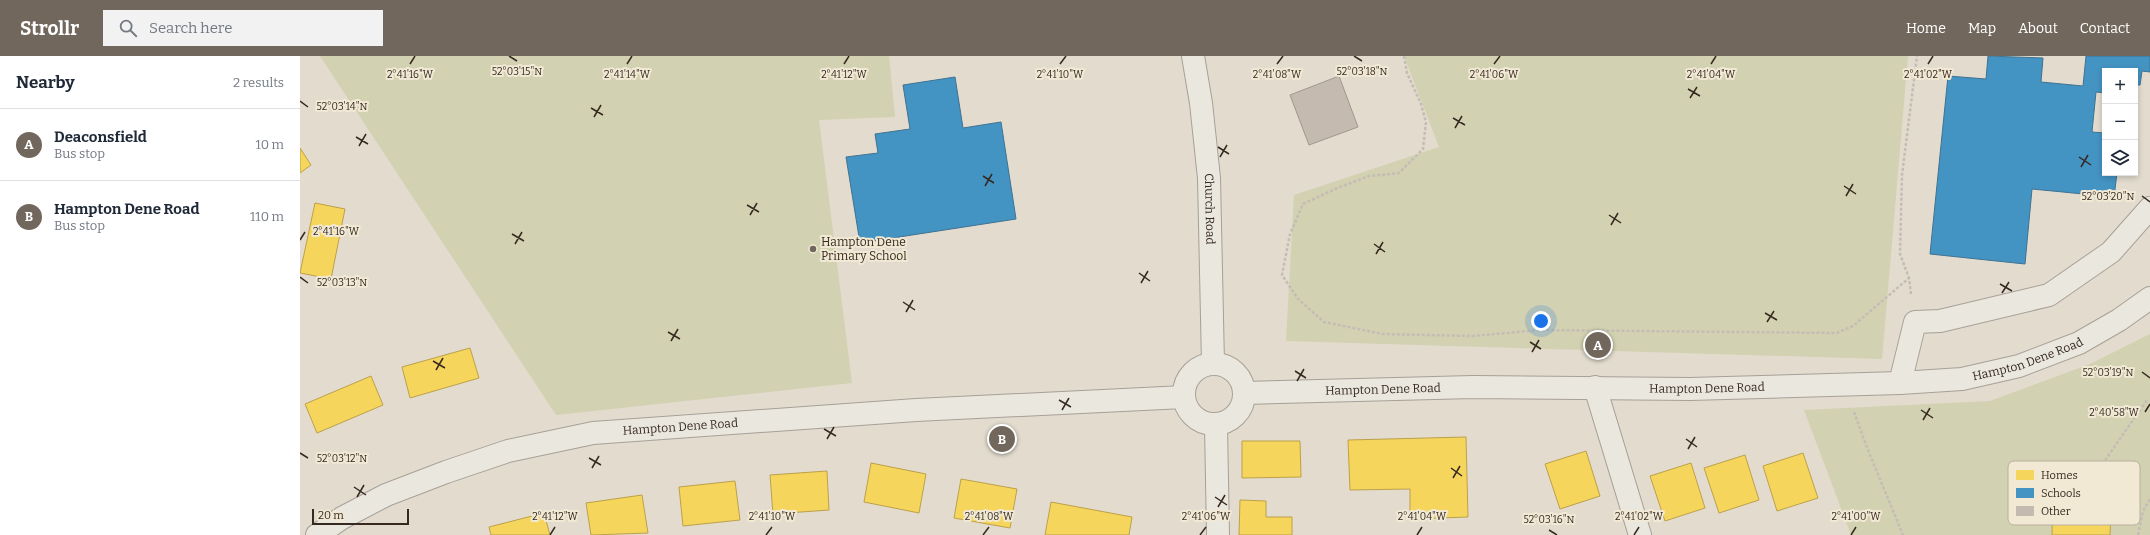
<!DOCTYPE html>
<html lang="en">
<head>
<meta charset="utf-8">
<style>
	:root { --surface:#fff; --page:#f2f2f3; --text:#1f2937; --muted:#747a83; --line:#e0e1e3; --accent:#72675d }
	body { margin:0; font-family:Bitter,serif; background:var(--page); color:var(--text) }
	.controls { position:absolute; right:12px; top:12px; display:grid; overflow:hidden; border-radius:0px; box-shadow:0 2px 6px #0003 }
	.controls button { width:36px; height:36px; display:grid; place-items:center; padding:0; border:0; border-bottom:1px solid var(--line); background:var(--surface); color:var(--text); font:20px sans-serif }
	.scale { position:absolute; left:12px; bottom:10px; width:97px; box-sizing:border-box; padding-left:4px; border:2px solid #352920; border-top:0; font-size:11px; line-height:14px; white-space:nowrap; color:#352920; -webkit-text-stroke:3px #f2e9d5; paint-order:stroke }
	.you { position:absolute; left:1241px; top:265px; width:14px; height:14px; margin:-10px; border:3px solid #fff; border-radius:50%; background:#1a73e8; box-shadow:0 0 0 6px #1a73e833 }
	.badge { display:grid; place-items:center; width:26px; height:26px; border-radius:50%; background:var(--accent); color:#fff; font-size:13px; font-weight:700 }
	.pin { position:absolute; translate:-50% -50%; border:2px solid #fff; box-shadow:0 1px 4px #0006 }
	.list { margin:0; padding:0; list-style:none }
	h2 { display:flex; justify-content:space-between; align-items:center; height:52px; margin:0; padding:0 16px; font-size:17px }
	h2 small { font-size:13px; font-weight:400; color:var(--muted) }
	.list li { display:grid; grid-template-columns:26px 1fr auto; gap:12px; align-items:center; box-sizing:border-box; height:72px; padding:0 16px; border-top:1px solid var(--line) }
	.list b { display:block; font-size:15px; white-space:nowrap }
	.list p { margin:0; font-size:13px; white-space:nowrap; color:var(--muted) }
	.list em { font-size:13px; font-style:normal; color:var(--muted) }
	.icon { flex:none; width:22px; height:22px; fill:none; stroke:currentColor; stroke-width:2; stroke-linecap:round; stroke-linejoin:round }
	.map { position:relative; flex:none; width:1850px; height:479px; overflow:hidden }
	header { display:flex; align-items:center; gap:24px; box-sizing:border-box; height:56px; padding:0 20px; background:var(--accent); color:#fff }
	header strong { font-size:19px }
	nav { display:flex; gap:22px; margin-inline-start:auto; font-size:14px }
	.search { width:280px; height:36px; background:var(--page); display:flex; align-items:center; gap:10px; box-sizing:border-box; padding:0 14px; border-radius:0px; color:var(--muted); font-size:15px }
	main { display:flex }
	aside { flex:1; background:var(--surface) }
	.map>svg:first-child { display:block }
	.green { fill:#d2d1b1 }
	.homes { fill:#f6d55c; stroke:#bca14a }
	.schools { fill:#4393c3; stroke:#3f7392 }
	.building { fill:#c5baaf; stroke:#a2978d }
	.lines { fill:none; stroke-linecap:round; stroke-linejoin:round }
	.minor-casing { stroke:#a7a097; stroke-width:24 }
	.path { stroke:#c3bdb6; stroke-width:2.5; stroke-dasharray:3 2; stroke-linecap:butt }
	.minor { stroke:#eae7df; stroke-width:22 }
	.ticks { fill:none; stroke:#352920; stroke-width:1.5 }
	.poi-dot { fill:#72675d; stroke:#f2e9d5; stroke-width:1.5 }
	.labels { text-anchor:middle; stroke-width:4; stroke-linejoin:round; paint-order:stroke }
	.street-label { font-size:12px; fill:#352920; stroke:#f2e9d5 }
	.poi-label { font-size:12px; fill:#352920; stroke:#f2e9d5; text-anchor:start }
	.key { fill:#f2e9d5; stroke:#b9af9f; stroke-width:1 }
	.key-label { font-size:11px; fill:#352920 }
	.ticks-label { font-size:10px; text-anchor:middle; fill:#352920; stroke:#f2e9d5; stroke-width:4; stroke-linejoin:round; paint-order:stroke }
</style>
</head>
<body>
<header>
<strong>Strollr</strong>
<div class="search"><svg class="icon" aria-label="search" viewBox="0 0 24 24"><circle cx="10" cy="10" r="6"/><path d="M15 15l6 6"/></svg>Search here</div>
<nav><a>Home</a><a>Map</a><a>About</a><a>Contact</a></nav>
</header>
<main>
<aside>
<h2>Nearby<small>2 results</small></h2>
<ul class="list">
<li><span class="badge">A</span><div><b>Deaconsfield</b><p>Bus stop</p></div><em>10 m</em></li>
<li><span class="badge">B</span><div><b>Hampton Dene Road</b><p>Bus stop</p></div><em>110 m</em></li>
</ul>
</aside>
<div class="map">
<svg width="1850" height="479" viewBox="0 0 1850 479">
	<rect width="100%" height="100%" fill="#e2dbce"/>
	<g class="green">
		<polygon points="20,0 589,0 595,61 519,64 552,327 256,359"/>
		<polygon points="1104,0 1608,0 1582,303 986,285 994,139 1139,91"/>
		<polygon points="1850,278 1850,479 1738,479 1731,458 1738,479 1551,479 1504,354 1690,345 1790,308"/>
	</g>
	<g class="homes">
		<polygon points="0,92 11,109 0,117"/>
		<polygon points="15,147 45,153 31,223 0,217"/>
		<polygon points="170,292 179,322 110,342 102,311"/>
		<polygon points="71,320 83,349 17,377 5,348"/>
		<polygon points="1166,381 1168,461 1110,463 1110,433 1050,434 1048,384"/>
		<polygon points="942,385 1000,385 1001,421 942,422"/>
		<polygon points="1286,395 1300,440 1260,453 1245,408"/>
		<polygon points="1503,397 1518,442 1477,455 1463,410"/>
		<polygon points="1445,399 1459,444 1419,457 1404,412"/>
		<polygon points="571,407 626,418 619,457 564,446"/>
		<polygon points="1391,407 1405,452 1365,465 1350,420"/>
		<polygon points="527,415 529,454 473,458 470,419"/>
		<polygon points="661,423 717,433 710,472 654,462"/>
		<polygon points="435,425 440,464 383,470 379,431"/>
		<polygon points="1753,431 1812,434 1810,479 1752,479"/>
		<polygon points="342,439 348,477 291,479 286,447"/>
		<polygon points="940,444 966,445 966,461 992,461 992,479 939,479"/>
		<polygon points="751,446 832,461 829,479 745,479"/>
		<polygon points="244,457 250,479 191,479 189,471"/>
	</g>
	<g class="schools">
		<polygon points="1688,0 1743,2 1741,26 1783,30 1786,0 1850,0 1850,16 1842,15 1840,29 1835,29 1835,15 1805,15 1805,37 1796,36 1792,76 1805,77 1805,117 1817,117 1814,141 1732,133 1725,208 1630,198 1648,20 1686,23"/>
		<polygon points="655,21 663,72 701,66 716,163 560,187 546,101 578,97 575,78 610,73 603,29"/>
	</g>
	<polygon class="building" points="1039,20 1058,71 1009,89 990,39"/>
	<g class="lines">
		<g class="minor-casing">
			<g id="minor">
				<path id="s1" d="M893,0L901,47L909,122L913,308"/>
				<circle cx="914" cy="338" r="30"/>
				<polyline points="1600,327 1615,266 1640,265 1749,239 1811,196 1850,152"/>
				<polyline points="1295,331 1340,479"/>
				<path id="s2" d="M944,337L1173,331L1390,333L1600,327L1662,323L1719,310L1779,287L1819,264L1850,242"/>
				<polyline points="916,369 918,479"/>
				<path id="s3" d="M17,479L42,462L86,439L146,416L208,395L293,377L616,354L884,341"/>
			</g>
		</g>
		<g class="path">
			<polyline points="1104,0 1107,17 1121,48 1126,66 1123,93 1099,117 1069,120 1035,133 1003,148 990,178 982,219 998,243 1024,266 1083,278 1172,280 1240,274 1537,277 1553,270 1609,222"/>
			<polyline points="1611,238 1609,222 1600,198 1602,119 1617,0"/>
			<polyline points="1554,356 1568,394 1603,479"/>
			<polyline points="1785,433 1847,344"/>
			<polyline points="1838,479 1843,455 1850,443"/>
		</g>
		<use href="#minor" class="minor"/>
	</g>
	<path class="ticks" d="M209,0L217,5M1054,0L1062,5M110,8L115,0M327,8L332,0M544,8L549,0M760,8L766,0M977,8L983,0M1194,8L1200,0M1411,8L1416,0M1628,8L1633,0M1388,33L1400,40M1390,42L1397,31M0,45L8,51M291,52L303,59M294,61L301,49M1153,62L1165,69M1155,72L1162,60M56,81L68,88M59,90L66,78M918,91L929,98M920,101L927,89M1779,101L1791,109M1781,111L1788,99M683,120L694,127M685,130L692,118M1544,130L1556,138M1546,140L1553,128M1842,140L1850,146M447,149L459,156M450,159L457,147M1309,159L1321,167M1311,169L1318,157M212,178L224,185M0,184L5,176M215,188L222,176M1074,188L1085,196M1076,198L1083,186M839,217L850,225M0,221L8,227M841,227L848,215M1700,228L1712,235M1702,237L1709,226M603,246L615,254M606,256L613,244M1465,257L1477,264M1467,266L1474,255M368,276L380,283M371,285L378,273M1230,286L1241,293M1232,296L1239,284M133,305L145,312M136,314L143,302M995,315L1006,322M1842,316L1850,322M997,325L1004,313M759,344L771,351M762,354L769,342M1621,354L1633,362M1845,356L1850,348M1623,364L1630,352M524,373L536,380M527,383L534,371M1386,383L1397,391M1388,393L1395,381M0,397L8,402M289,402L301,409M292,412L299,400M1151,412L1162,420M1153,422L1160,410M54,431L66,439M57,441L64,429M915,441L927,449M918,451L925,439M1249,474L1257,479M250,479L255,471M466,479L472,471M683,479L689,471M900,479L906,471M1117,479L1122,471M1334,479L1339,471M1551,479L1556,471"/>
	<circle class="poi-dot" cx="513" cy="193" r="4"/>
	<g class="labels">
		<g class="street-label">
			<text dy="4" stroke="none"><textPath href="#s1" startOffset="154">Church Road</textPath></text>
			<text dy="4" stroke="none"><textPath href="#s2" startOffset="787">Hampton Dene Road</textPath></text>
			<text dy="4" stroke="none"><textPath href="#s2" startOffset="463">Hampton Dene Road</textPath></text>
			<text dy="4" stroke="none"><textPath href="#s2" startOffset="139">Hampton Dene Road</textPath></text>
			<text dy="4" stroke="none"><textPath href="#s3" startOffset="384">Hampton Dene Road</textPath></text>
		</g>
		<g class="poi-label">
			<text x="521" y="190">Hampton Dene<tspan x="521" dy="14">Primary School</tspan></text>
		</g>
	</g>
	<rect x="1708" y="405" width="132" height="64" rx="6" class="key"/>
	<rect x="1716" y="414" width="18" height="10" fill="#f6d55c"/>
	<rect x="1716" y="432" width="18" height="10" fill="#4393c3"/>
	<rect x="1716" y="450" width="18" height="10" fill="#c5baaf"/>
	<g class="key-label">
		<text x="1741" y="423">Homes</text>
		<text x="1741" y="441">Schools</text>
		<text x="1741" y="459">Other</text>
	</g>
	<g class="ticks-label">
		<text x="217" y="19">52°03'15"N</text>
		<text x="1062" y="19">52°03'18"N</text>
		<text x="327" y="22">2°41'14"W</text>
		<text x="760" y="22">2°41'10"W</text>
		<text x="1194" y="22">2°41'06"W</text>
		<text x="110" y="22">2°41'16"W</text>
		<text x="544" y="22">2°41'12"W</text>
		<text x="977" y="22">2°41'08"W</text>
		<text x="1411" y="22">2°41'04"W</text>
		<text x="1628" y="22">2°41'02"W</text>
		<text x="42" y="54">52°03'14"N</text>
		<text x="1808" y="144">52°03'20"N</text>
		<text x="36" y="179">2°41'16"W</text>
		<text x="42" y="230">52°03'13"N</text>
		<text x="1808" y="320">52°03'19"N</text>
		<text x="1814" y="360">2°40'58"W</text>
		<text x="42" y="406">52°03'12"N</text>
		<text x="255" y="464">2°41'12"W</text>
		<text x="472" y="464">2°41'10"W</text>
		<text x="689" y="464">2°41'08"W</text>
		<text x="906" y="464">2°41'06"W</text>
		<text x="1122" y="464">2°41'04"W</text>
		<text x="1339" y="464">2°41'02"W</text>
		<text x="1556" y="464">2°41'00"W</text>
		<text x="1249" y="467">52°03'16"N</text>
	</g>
</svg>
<div class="controls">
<button>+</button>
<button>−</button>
<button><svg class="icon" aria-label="layers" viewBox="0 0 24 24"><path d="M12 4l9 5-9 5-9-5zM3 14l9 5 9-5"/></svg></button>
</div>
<div class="scale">20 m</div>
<div class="you"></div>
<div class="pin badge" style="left:1298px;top:289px">A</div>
<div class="pin badge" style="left:702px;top:383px">B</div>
</div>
</main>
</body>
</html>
